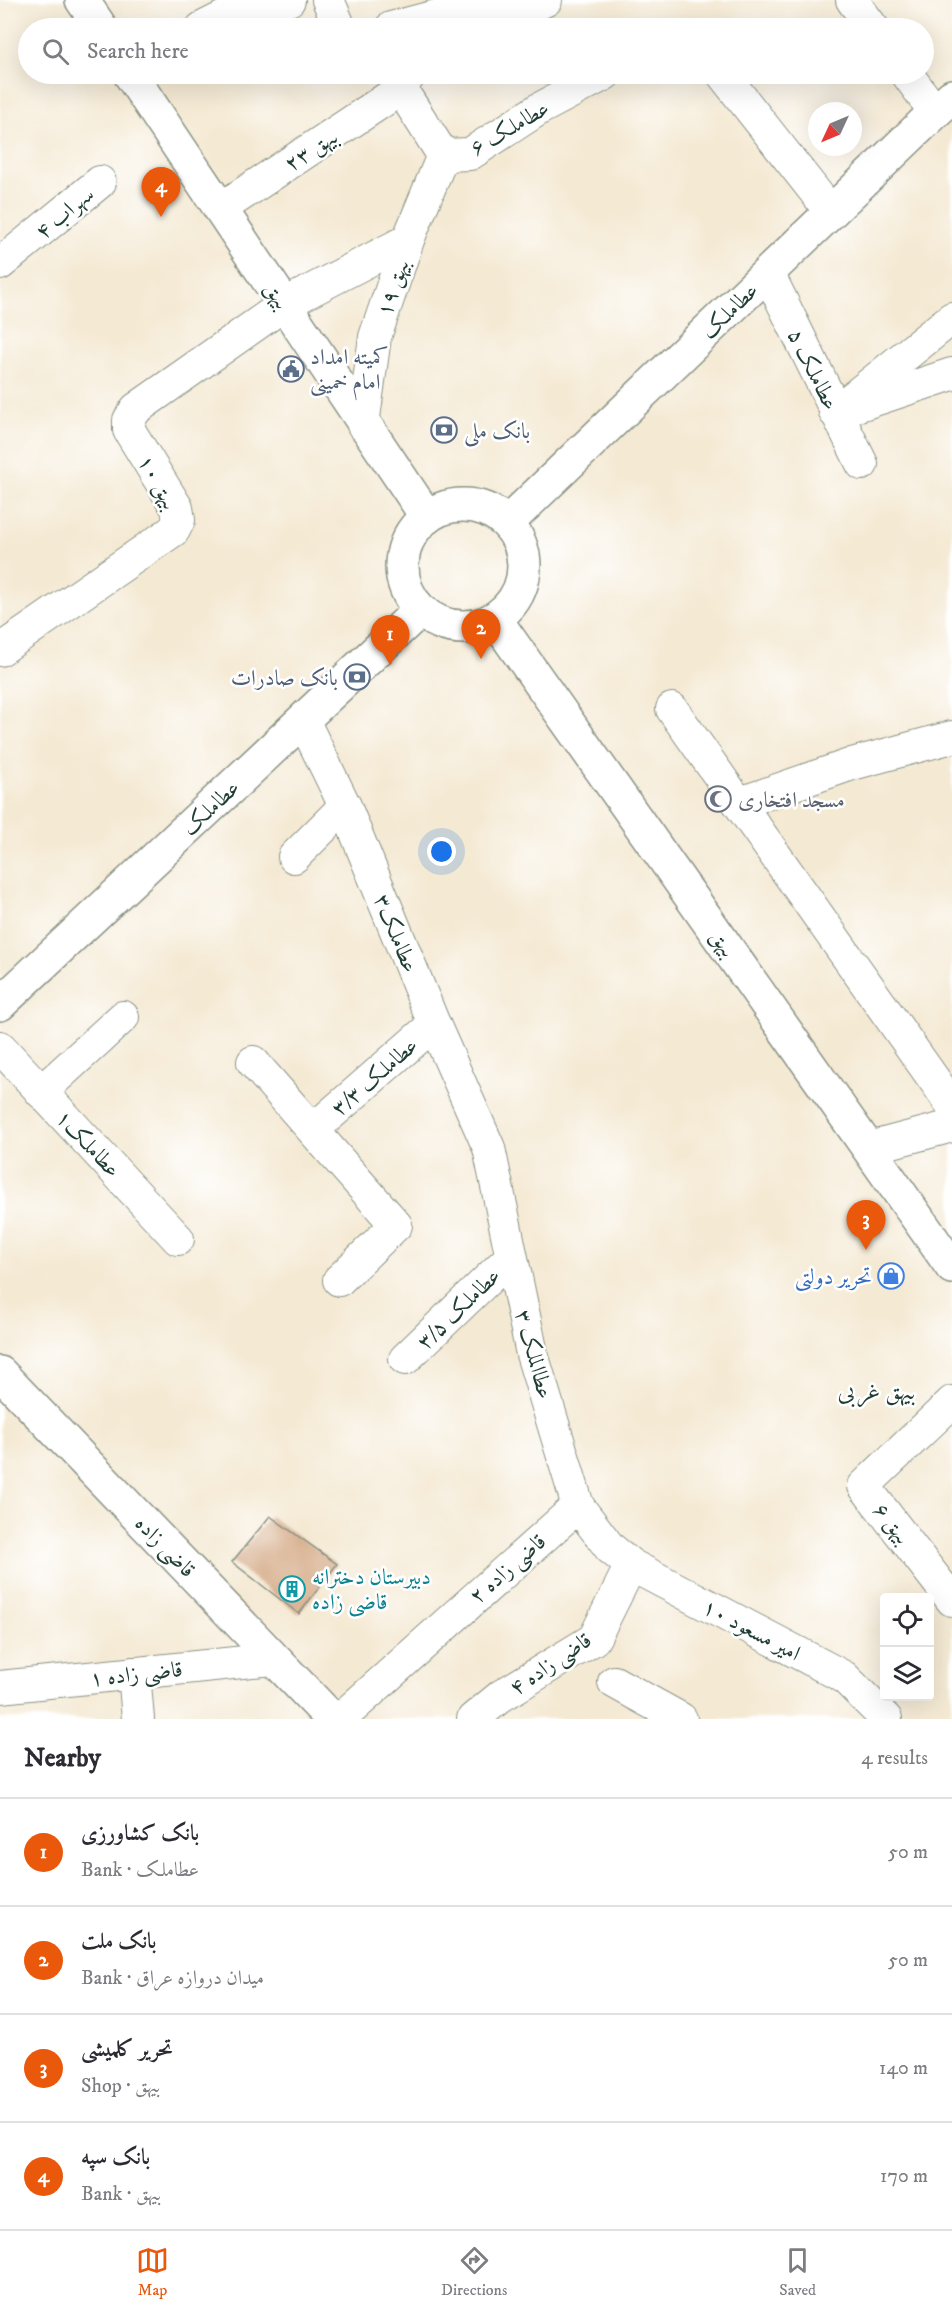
<!DOCTYPE html>
<html lang="en">
<head>
<meta charset="utf-8">
<style>
	:root { --surface:#fff; --page:#f7f7f7; --text:#2b2b33; --muted:#7c7c81; --line:#e1e1e2; --accent:#ea580c }
	body { margin:0; font-family:"IM FELL DW Pica",Amiri,serif; background:var(--page); color:var(--text) }
	.controls { position:absolute; right:18px; bottom:18px; display:grid; overflow:hidden; border-radius:6px; box-shadow:0 6px 24px #0002 }
	.controls button { width:54px; height:54px; display:grid; place-items:center; padding:0; border:0; border-bottom:2px solid var(--line); background:var(--surface); color:var(--text); font:30px sans-serif }
	.compass { position:absolute; left:808px; top:102px; width:54px; height:54px; border-radius:50%; background:var(--surface); box-shadow:0 6px 24px #0002; rotate:226deg }
	.you { position:absolute; left:442px; top:852px; width:21px; height:21px; margin:-15px; border:4px solid #fff; border-radius:50%; background:#1a73e8; box-shadow:0 0 0 9px #1a73e833 }
	.badge { display:grid; place-items:center; width:39px; height:39px; border-radius:50%; background:var(--accent); color:#fff; font-size:20px; font-weight:700 }
	.pin { position:absolute; translate:-50% -50px; filter:drop-shadow(0 2px 3px #0008) }
	.pin::after { content:''; position:absolute; top:32px; width:21px; height:18px; background:inherit; clip-path:polygon(0 0,100% 0,50% 100%) }
	.list { margin:0; padding:0; list-style:none }
	h2 { display:flex; justify-content:space-between; align-items:center; height:78px; margin:0; padding:0 24px; font-size:26px }
	h2 small { font-size:20px; font-weight:400; color:var(--muted) }
	.list li { display:grid; grid-template-columns:39px 1fr auto; gap:18px; align-items:center; box-sizing:border-box; height:108px; padding:0 24px; border-top:2px solid var(--line) }
	.list b { display:block; font-size:22px; white-space:nowrap }
	.list p { margin:0; font-size:20px; white-space:nowrap; color:var(--muted) }
	.list em { font-size:20px; font-style:normal; color:var(--muted) }
	.icon { flex:none; width:33px; height:33px; fill:none; stroke:currentColor; stroke-width:2; stroke-linecap:round; stroke-linejoin:round }
	.map { position:relative; flex:none; width:952px; height:1719px; overflow:hidden }
	.search { position:absolute; background:var(--surface); box-shadow:0 6px 24px #0002; left:18px; right:18px; top:18px; height:66px; display:flex; align-items:center; gap:15px; box-sizing:border-box; padding:0 21px; border-radius:33px; color:var(--muted); font-size:22px }
	.sheet { height:510px; background:var(--surface) }
	nav { display:flex; justify-content:space-around; align-items:center; box-sizing:border-box; height:84px; border-top:2px solid var(--line); background:var(--surface); font-size:16px; color:var(--muted) }
	nav a { display:grid; justify-items:center; gap:3px }
	nav .on { color:var(--accent) }
	.map>svg:first-child { display:block }
	.building { fill:#d8b190 }
	.lines { fill:none; stroke-linecap:round; stroke-linejoin:round }
	.street-casing { stroke:#8a9384; stroke-width:34 }
	.secondary-casing { stroke:#8a9384; stroke-width:36 }
	.street { stroke:#fff; stroke-width:32 }
	.secondary { stroke:#fff; stroke-width:33 }
	.labels { text-anchor:middle; stroke-width:5; stroke-linejoin:round; paint-order:stroke }
	.street-label { font-size:22px; fill:#1f3d34; stroke:#fff }
	.service-label { font-size:22px; fill:#4e5e75; stroke:#fff; text-anchor:start }
	.worship-label { font-size:22px; fill:#5b616d; stroke:#fff; text-anchor:start }
	.shop-label { font-size:22px; fill:#366cbe; stroke:#fff; text-anchor:end }
	.culture-label { font-size:22px; fill:#0d838f; stroke:#fff; text-anchor:start }
	.neighbourhood-label { font-size:24px; fill:#1f3d34; stroke:#fff }
</style>
</head>
<body>
<div class="map">
<svg width="952" height="1719" viewBox="0 0 952 1719">
	<rect width="100%" height="100%" fill="#fff"/>
	<filter id="ink" filterUnits="userSpaceOnUse"><feTurbulence type="fractalNoise" baseFrequency=".0167" numOctaves="2"/><feDisplacementMap in="SourceGraphic" scale="12" xChannelSelector="R" yChannelSelector="G"/><feConvolveMatrix kernelMatrix="1 2 1 2 8 2 1 2 1" color-interpolation-filters="sRGB"/></filter>
	<filter id="wash" filterUnits="userSpaceOnUse"><feTurbulence type="fractalNoise" baseFrequency=".008" numOctaves="4" result="noise"/><feDisplacementMap in="SourceGraphic" scale="24" xChannelSelector="R" yChannelSelector="G"/><feGaussianBlur stdDeviation="1.35" result="paint"/><feColorMatrix in="noise" values="0 0 0 0 0 0 0 0 0 0 0 0 0 0 0 0 0 1.4 0 .05"/><feComposite in="paint" operator="in"/></filter>
	<g filter="url(#wash)">
		<rect width="100%" height="100%" fill="#f4e9d3"/>
		<g id="blocks">
			<polygon class="building" points="270,1516 337,1564 299,1614 232,1562"/>
		</g>
	</g>
	<g filter="url(#ink)">
		<use href="#blocks" fill-opacity="0" stroke="#8a9384" stroke-width="1.5"/>
		<g class="lines">
			<g class="street-casing">
				<g id="street">
					<polyline points="328,0 340,28"/>
					<polyline points="852,0 873,28"/>
					<polyline points="202,28 244,7 289,0"/>
					<polyline points="391,28 478,5 501,10 529,8 546,0"/>
					<polyline points="410,74 401,89 443,155"/>
					<polyline points="907,74 935,112"/>
					<polyline points="724,76 831,212"/>
					<polyline points="443,155 470,154 539,109 605,74"/>
					<polyline points="220,209 401,89"/>
					<polyline points="0,264 100,182"/>
					<polyline points="768,273 862,464"/>
					<polyline points="853,407 952,374"/>
					<polyline points="835,412 952,318"/>
					<polyline points="363,425 375,337 408,240 443,155"/>
					<polyline points="0,650 174,530 179,520 177,508 129,430 129,420 136,409 285,304 408,240"/>
					<polyline points="672,709 952,1105"/>
					<polyline points="303,720 345,806 434,1024 489,1148 532,1354 578,1506 610,1548 631,1565 844,1677 886,1719"/>
					<polyline points="740,803 852,764 952,737"/>
					<polyline points="294,857 345,806"/>
					<polyline points="0,1047 178,1239"/>
					<polyline points="253,1062 396,1225 339,1280"/>
					<polyline points="41,1092 123,1017"/>
					<polyline points="314,1129 434,1024"/>
					<polyline points="869,1148 952,1126"/>
					<polyline points="405,1359 511,1257"/>
					<polyline points="952,1402 864,1486 952,1600"/>
					<polyline points="134,1673 138,1719"/>
					<polyline points="614,1682 681,1719"/>
					<polyline points="0,1687 273,1659"/>
					<polyline points="340,1719 578,1506"/>
					<polyline points="473,1719 501,1696 594,1639 631,1565"/>
				</g>
			</g>
			<g class="secondary-casing">
				<g id="secondary">
					<polyline points="82,0 101,28"/>
					<polyline points="130,74 427,517"/>
					<circle cx="463" cy="566" r="61"/>
					<polyline points="507,523 952,96"/>
					<polyline points="495,619 952,1267"/>
					<polyline points="0,1004 420,610"/>
					<polyline points="0,1373 332,1719"/>
				</g>
			</g>
			<use href="#street" class="street"/>
			<use href="#secondary" class="secondary"/>
		</g>
	</g>
	<defs>
		<g id="civic-ring" transform="scale(1.35)"><circle r="9.5" fill="#fff" stroke="#5c6f8a" stroke-width="1.5"/><path d="M-.6-6.5H3V-4.5H.6V-3L4-1V1h2V6H-6V1h2V-1L-.6-3ZM-1.2 2.5V6h2.4V2.5Z" fill="#5c6f8a"/></g>
		<g id="bank-ring" transform="scale(1.35)"><circle r="9.5" fill="#fff" stroke="#5c6f8a" stroke-width="1.5"/><path d="M-6-4H6V4H-6ZM0-2.3a2.3 2.3 0 1 0 0 4.6a2.3 2.3 0 1 0 0-4.6Z" fill="#5c6f8a"/></g>
		<g id="mosque-ring" transform="scale(1.35)"><circle r="9.5" fill="#fff" stroke="#6b7280" stroke-width="1.5"/><path d="M3.5-4.9A6 6 0 1 0 3.5 4.9A5 5 0 1 1 3.5-4.9Z" fill="#6b7280"/></g>
		<g id="shop-ring" transform="scale(1.35)"><circle r="9.5" fill="#fff" stroke="#3f7fe0" stroke-width="1.5"/><path d="M-5-2.5h2.3a2.7 3.5 0 0 1 5.4 0H5L5.5 6h-11ZM-1.5-2.5h3a1.5 2.3 0 0 0-3 0Z" fill="#3f7fe0"/></g>
		<g id="building-ring" transform="scale(1.35)"><circle r="9.5" fill="#fff" stroke="#0f9aa8" stroke-width="1.5"/><path d="M-4-6H4V6H1V3H-1V6H-4ZM-2.5-4.3h1.7v1.8h-1.7ZM.8-4.3h1.7v1.8H.8ZM-2.5-1h1.7V.8h-1.7ZM.8-1h1.7V.8H.8Z" fill="#0f9aa8"/></g>
	</defs>
	<g fill-rule="evenodd">
		<use href="#civic-ring" x="291" y="369"/>
		<use href="#bank-ring" x="444" y="430"/>
		<use href="#bank-ring" x="357" y="677"/>
		<use href="#mosque-ring" x="718" y="799"/>
		<use href="#shop-ring" x="891" y="1276"/>
		<use href="#building-ring" x="292" y="1589"/>
	</g>
	<g class="labels">
		<g class="street-label">
			<text transform="translate(509 127) rotate(-30)" y="8">عطاملک ۶</text>
			<text transform="translate(311 149) rotate(-33)" y="8">بیهق ۲۳</text>
			<text transform="translate(64 212) rotate(-40)" y="8">سهراب ۴</text>
			<text transform="translate(392 287) rotate(-71)" y="8">بیهق ۱۹</text>
			<text transform="translate(278 295) rotate(56)" y="8">بیهق</text>
			<text transform="translate(729 310) rotate(-44)" y="8">عطاملک</text>
			<text transform="translate(814 369) rotate(64)" y="8">عطاملک ۵</text>
			<text transform="translate(159 482) rotate(61)" y="8">بیهق ۱۰</text>
			<text transform="translate(210 807) rotate(-43)" y="8">عطاملک</text>
			<text transform="translate(397 933) rotate(68)" y="8">عطاملک۳</text>
			<text transform="translate(724 943) rotate(55)" y="8">بیهق</text>
			<text transform="translate(374 1076) rotate(-41)" y="8">عطاملک ۳/۳</text>
			<text transform="translate(89 1143) rotate(47)" y="8">عطاملک۱</text>
			<text transform="translate(458 1308) rotate(-44)" y="8">عطاملک ۳/۵</text>
			<text transform="translate(535 1354) rotate(75)" y="8">عطاالملک ۳</text>
			<text transform="translate(893 1523) rotate(52)" y="8">بیهق ۶</text>
			<text transform="translate(166 1546) rotate(46)" y="8">قاضی زاده</text>
			<text transform="translate(507 1568) rotate(-41)" y="8">قاضی زاده ۲</text>
			<text transform="translate(752 1629) rotate(28)" y="8">امیر مسعود ۱۰</text>
			<text transform="translate(550 1663) rotate(-34)" y="8">قاضی زاده ۴</text>
			<text transform="translate(136 1673) rotate(-6)" y="8">قاضی زاده ۱</text>
		</g>
		<g class="service-label">
			<text x="310" y="364">کمیته امداد<tspan x="310" dy="25">امام خمینی</tspan></text>
			<text x="464" y="438">بانک ملی</text>
			<text x="338" y="685" text-anchor="end">بانک صادرات</text>
		</g>
		<g class="worship-label">
			<text x="738" y="807">مسجد افتخاری</text>
		</g>
		<g class="shop-label">
			<text x="872" y="1284">تحریر دولتی</text>
		</g>
		<g class="culture-label">
			<text x="312" y="1584">دبیرستان دخترانه<tspan x="312" dy="25">قاضی زاده</tspan></text>
		</g>
		<g class="neighbourhood-label">
			<text x="877" y="1399">بیهق غربی</text>
		</g>
	</g>
</svg>
<div class="controls">
<button><svg class="icon" aria-label="locate" viewBox="0 0 24 24"><circle cx="12" cy="12" r="6"/><path d="M12 2v4M12 18v4M2 12h4M18 12h4"/></svg></button>
<button><svg class="icon" aria-label="layers" viewBox="0 0 24 24"><path d="M12 4l9 5-9 5-9-5zM3 14l9 5 9-5"/></svg></button>
</div>
<svg class="compass" viewBox="-18 -18 36 36"><path d="M0-13l5 13h-10z" fill="#e53935"/><path d="M0 13l5-13h-10z" fill="#7c7c81"/></svg>
<div class="you"></div>
<div class="pin badge" style="left:390px;top:665px">1</div>
<div class="pin badge" style="left:481px;top:659px">2</div>
<div class="pin badge" style="left:866px;top:1250px">3</div>
<div class="pin badge" style="left:161px;top:217px">4</div>
<div class="search"><svg class="icon" aria-label="search" viewBox="0 0 24 24"><circle cx="10" cy="10" r="6"/><path d="M15 15l6 6"/></svg>Search here</div>
</div>
<section class="sheet">
<h2>Nearby<small>4 results</small></h2>
<ul class="list">
<li><span class="badge">1</span><div><b>بانک کشاورزی</b><p>Bank · عطاملک</p></div><em>50 m</em></li>
<li><span class="badge">2</span><div><b>بانک ملت</b><p>Bank · میدان دروازه عراق</p></div><em>50 m</em></li>
<li><span class="badge">3</span><div><b>تحریر کلمیشی</b><p>Shop · بیهق</p></div><em>140 m</em></li>
<li><span class="badge">4</span><div><b>بانک سپه</b><p>Bank · بیهق</p></div><em>170 m</em></li>
</ul>
</section>
<nav>
<a class="on"><svg class="icon" aria-label="map" viewBox="0 0 24 24"><path d="M3 6l6-2 6 2 6-2v14l-6 2-6-2-6 2zM9 4v14M15 6v14"/></svg>Map</a>
<a><svg class="icon" aria-label="directions" viewBox="0 0 24 24"><path d="M12 3l9 9-9 9-9-9zM9 14v-3h6M13 9l2 2-2 2"/></svg>Directions</a>
<a><svg class="icon" aria-label="saved" viewBox="0 0 24 24"><path d="M7 4h10v16l-5-4-5 4z"/></svg>Saved</a>
</nav>
</body>
</html>
